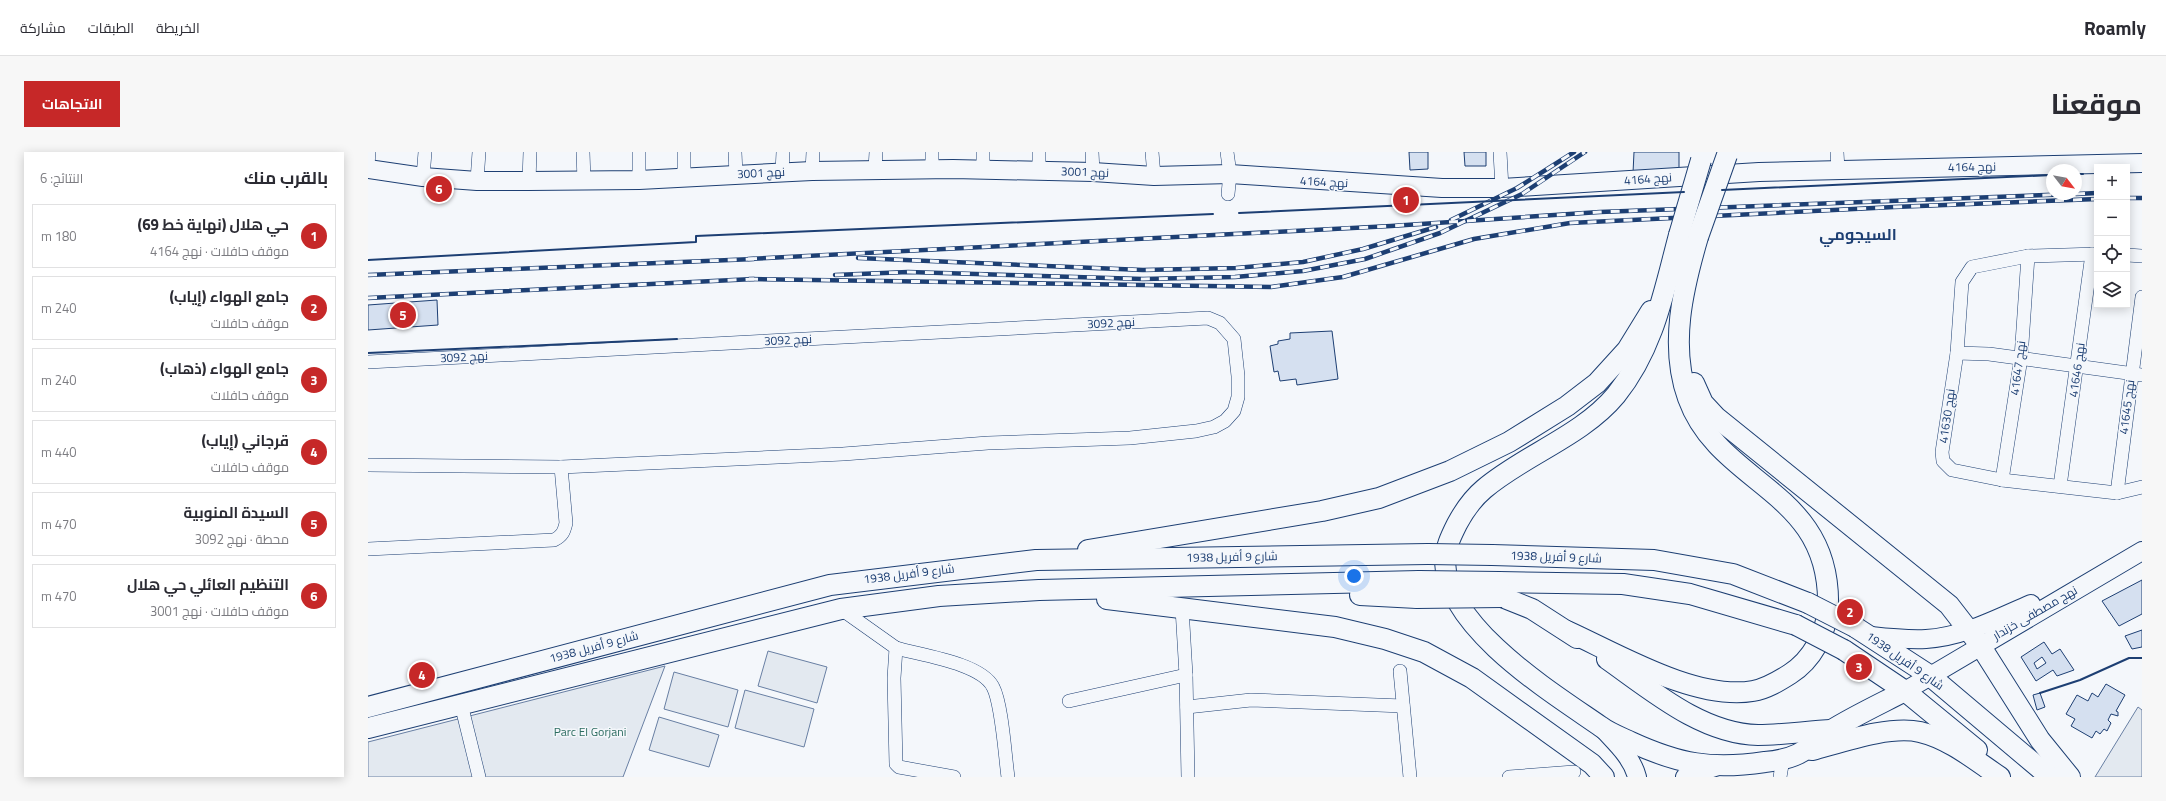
<!DOCTYPE html>
<html lang="ar">
<head>
<meta charset="utf-8">
<style>
	:root { --surface:#fff; --page:#f7f7f7; --text:#2b2b33; --muted:#7c7c81; --line:#e1e1e2; --accent:#c62828 }
	body { margin:0; font-family:"Titillium Web",Cairo,sans-serif; background:var(--page); color:var(--text); direction:rtl }
	.controls { position:absolute; right:12px; top:12px; display:grid; overflow:hidden; border-radius:0px; box-shadow:0 2px 10px #0003 }
	.controls button { width:36px; height:36px; display:grid; place-items:center; padding:0; border:0; border-bottom:1px solid var(--line); background:var(--surface); color:var(--text); font:20px sans-serif }
	.compass { position:absolute; left:1678px; top:12px; width:36px; height:36px; border-radius:50%; background:var(--surface); box-shadow:0 2px 10px #0003; rotate:121deg }
	.you { position:absolute; left:986px; top:424px; width:14px; height:14px; margin:-10px; border:3px solid #fff; border-radius:50%; background:#1a73e8; box-shadow:0 0 0 6px #1a73e833 }
	.badge { display:grid; place-items:center; width:26px; height:26px; border-radius:50%; background:var(--accent); color:#fff; font-size:13px; font-weight:700 }
	.pin { position:absolute; translate:-50% -50%; border:2px solid #fff; box-shadow:0 1px 4px #0006 }
	.list { margin:0; padding:0; list-style:none }
	h2 { display:flex; justify-content:space-between; align-items:center; height:52px; margin:0; padding:0 16px; font-size:17px }
	h2 small { font-size:13px; font-weight:400; color:var(--muted) }
	.list li { display:grid; grid-template-columns:26px 1fr auto; gap:12px; align-items:center; box-sizing:border-box; height:64px; margin:0 8px 8px; padding:0 8px; border:1px solid var(--line); border-radius:0px }
	.list b { display:block; font-size:15px; white-space:nowrap }
	.list p { margin:0; font-size:13px; white-space:nowrap; color:var(--muted) }
	.list em { font-size:13px; font-style:normal; color:var(--muted) }
	.icon { flex:none; width:22px; height:22px; fill:none; stroke:currentColor; stroke-width:2; stroke-linecap:round; stroke-linejoin:round }
	.map { position:relative; flex:none; width:1774px; height:625px; overflow:hidden; direction:ltr; border-radius:0px }
	header { display:flex; align-items:center; gap:24px; box-sizing:border-box; height:56px; padding:0 20px; background:var(--surface); border-bottom:1px solid var(--line) }
	header strong { font-size:19px }
	nav { display:flex; gap:22px; margin-inline-start:auto; font-size:14px }
	.intro { display:flex; align-items:center; justify-content:space-between; box-sizing:border-box; height:96px; padding:0 24px }
	h1 { margin:0; font-size:28px }
	.button { padding:10px 18px; border-radius:0px; background:var(--accent); color:#fff; font-size:14px; font-weight:700 }
	main { display:flex; gap:24px; padding:0 24px }
	aside { flex:1; background:var(--surface); border-radius:0px; box-shadow:0 2px 10px #0003 }
	.map>svg:first-child { display:block }
	.green { fill:#e3e9f0; stroke:#687fa3 }
	.building { fill:#d5e0f0; stroke:#1d3f73; fill-rule:evenodd }
	.lines { fill:none; stroke-linecap:round; stroke-linejoin:round }
	.street-casing { stroke:#1d3f73; stroke-width:14 }
	.secondary-casing { stroke:#1d3f73; stroke-width:20 }
	.primary-casing { stroke:#1d3f73; stroke-width:22 }
	.street { stroke:#f4f7fb; stroke-width:13 }
	.secondary { stroke:#f4f7fb; stroke-width:18 }
	.primary { stroke:#f4f7fb; stroke-width:20 }
	.rail-casing { stroke:#1d3f73; stroke-width:4.5 }
	.rail { stroke:#f4f7fb; stroke-width:3; stroke-dasharray:9; stroke-linecap:butt }
	.primary-bridge-casing { stroke:#1d3f73; stroke-width:22; stroke-linecap:butt }
	.primary-bridge { stroke:#f4f7fb; stroke-width:20 }
	.wall { stroke:#1d3f73; stroke-width:2 }
	.labels { text-anchor:middle; stroke-width:3; stroke-linejoin:round; paint-order:stroke }
	.street-label { font-size:12px; fill:#1d3f73; stroke:#f4f7fb }
	.park-label { font-size:12px; fill:#2c6c60; stroke:#f4f7fb }
	.district-label { font-size:16px; font-weight:bold; fill:#1d3f73; stroke:#f4f7fb }
</style>
</head>
<body>
<header>
<strong>Roamly</strong>
<nav><a>الخريطة</a><a>الطبقات</a><a>مشاركة</a></nav>
</header>
<div class="intro"><h1>موقعنا</h1><a class="button">الاتجاهات</a></div>
<main>
<div class="map">
<svg width="1774" height="625" viewBox="0 0 1774 625">
	<rect width="100%" height="100%" fill="#f4f7fb"/>
	<g class="green">
		<polygon points="400,499 459,515 449,551 390,534"/>
		<polygon points="297,514 255,625 0,625 0,590"/>
		<polygon points="306,520 370,538 360,575 296,557"/>
		<polygon points="377,538 446,557 436,595 367,576"/>
		<polygon points="1770,555 1774,558 1774,625 1727,625"/>
		<polygon points="291,565 351,583 341,615 281,598"/>
	</g>
	<g class="building">
		<polygon points="1041,0 1060,0 1060,17 1042,18"/>
		<polygon points="1096,0 1118,0 1118,14 1097,14"/>
		<polygon points="1266,0 1311,0 1311,17 1265,21"/>
		<polygon points="69,148 70,173 0,178 0,153"/>
		<polygon points="964,179 970,227 929,233 928,227 912,229 910,219 906,220 902,194 910,192 910,189 922,187 922,181"/>
		<polygon points="1774,428 1774,462 1751,474 1734,449"/>
		<polygon points="1774,478 1774,495 1764,497 1757,484"/>
		<path d="M1676,490L1684,502L1692,497L1706,518L1689,524L1685,518L1668,529L1653,505ZM1674,505L1678,511L1669,517L1666,511Z"/>
		<polygon points="1738,532 1757,543 1748,559 1750,560 1750,564 1743,562 1740,568 1743,571 1739,579 1736,577 1732,582 1728,579 1724,586 1703,574 1707,567 1698,562 1709,543 1720,549 1724,541 1730,545"/>
		<polygon points="1672,541 1677,555 1669,558 1665,543"/>
	</g>
	<g class="lines">
		<g class="street-casing">
			<g id="street">
				<polyline points="215,0 216,29"/>
				<polyline points="367,0 368,23"/>
				<polyline points="671,0 671,19"/>
				<polyline points="724,0 725,20"/>
				<polyline points="784,0 786,24"/>
				<polyline points="859,0 862,22 860,42"/>
				<polyline points="1132,0 1134,36"/>
				<polyline points="1469,0 1470,18"/>
				<polyline points="0,13 1,0"/>
				<polyline points="507,17 508,0"/>
				<polyline points="564,17 564,0"/>
				<polyline points="615,18 615,0"/>
				<polyline points="444,19 445,0"/>
				<polyline points="414,20 415,0"/>
				<polyline points="55,25 57,0"/>
				<polyline points="316,26 316,0"/>
				<polyline points="271,28 271,0"/>
				<polyline points="109,29 111,0"/>
				<polyline points="161,29 162,0"/>
				<polyline points="1759,103 1774,104"/>
				<polyline points="1589,201 1594,130 1604,115 1660,104 1729,102"/>
				<polyline points="0,210 840,166 852,171 866,187 870,224 870,245 866,259 857,269 846,275 828,279 762,286 620,291 475,302 193,315 0,313"/>
				<polyline points="1774,223 1621,202 1589,201 1574,300 1575,309 1584,318 1634,328 1749,341 1774,335"/>
				<polyline points="1634,328 1653,206 1660,104"/>
				<polyline points="1692,334 1724,102"/>
				<polyline points="1749,341 1774,145"/>
				<path d="M0,397L186,388C194,384 196,380 198,371L193,315"/>
				<polyline points="814,456 818,523 820,625"/>
				<polyline points="473,457 528,496 526,526 528,612 531,615 586,625"/>
				<path d="M528,496C552,503 613,511 625,535C634,552 637,604 640,625"/>
				<polyline points="1032,519 1042,625"/>
				<polyline points="701,549 818,523"/>
				<polyline points="93,552 111,625"/>
				<polyline points="819,555 883,548 1035,554"/>
				<polyline points="1141,625 1206,620"/>
				<polyline points="1412,625 1415,607"/>
			</g>
		</g>
		<g class="secondary-casing">
			<g id="secondary">
				<polyline points="0,17 55,25 109,29 161,29 271,28 444,19 585,17 725,20 786,24 862,22 1074,36 1134,36 1391,20 1774,11"/>
				<path d="M1503,484C1521,486 1540,488 1558,487C1595,485 1630,466 1663,452"/>
				<polyline points="1537,539 1774,399"/>
				<path d="M1237,579C1250,593 1264,606 1269,625"/>
				<polyline points="1317,625 1350,614"/>
			</g>
		</g>
		<g class="primary-casing">
			<g id="primary">
				<path d="M1311,83C1296,139 1286,196 1248,243C1214,284 1156,303 1116,337C1104,347 1096,359 1089,372C1083,384 1077,396 1077,410C1079,476 1183,540 1232,574C1241,581 1252,585 1263,590C1311,612 1343,618 1397,610C1408,609 1420,607 1430,602C1442,596 1452,586 1462,579C1486,564 1512,552 1537,539"/>
				<polyline points="1326,231 1335,251 1348,265 1581,453 1612,493 1672,588 1702,625"/>
				<polyline points="720,398 954,359 1011,346 1082,319 1141,290 1199,254 1229,231 1259,198 1283,159"/>
				<polyline points="1124,403 1286,408 1365,422 1440,451"/>
				<polyline points="1131,430 1255,432 1322,442 1428,473"/>
				<polyline points="992,443 1049,446"/>
				<polyline points="1134,445 1164,457 1209,486"/>
				<polyline points="739,447 967,475 1017,487 1056,500 1104,526 1224,612 1236,625"/>
				<polyline points="1487,475 1561,523 1682,625"/>
				<path d="M1199,479C1250,502 1328,549 1385,539C1398,537 1411,529 1422,522C1444,508 1458,482 1460,456C1464,337 1352,335 1320,246C1301,194 1315,136 1330,85"/>
				<polyline points="1476,498 1537,539 1609,598"/>
				<path d="M1239,507C1283,538 1334,582 1390,583C1415,583 1440,579 1464,578"/>
				<polyline points="0,555 462,433 668,408 1060,402"/>
				<polyline points="0,576 473,457 571,444 671,438 1051,429"/>
				<path d="M1444,598C1474,590 1522,573 1552,580C1582,587 1608,609 1632,625"/>
			</g>
		</g>
		<use href="#street" class="street"/>
		<use href="#secondary" class="secondary"/>
		<use href="#primary" class="primary"/>
		<g class="rail-casing">
			<g id="rail">
				<polyline points="1708,42 1729,41"/>
				<polyline points="1759,46 1774,46"/>
				<polyline points="1083,68 1149,36 1206,0"/>
				<polyline points="490,106 775,118 868,116 935,110 995,97 1068,75"/>
				<polyline points="380,107 1023,74 1232,60 1706,42"/>
				<polyline points="0,123 386,107"/>
				<polyline points="467,123 540,120 775,127 867,125 935,119 997,107 1072,81 1154,42 1217,0"/>
				<polyline points="381,127 903,135 975,125 1106,87 1202,71 1526,55 1729,47"/>
				<polyline points="0,146 386,127"/>
			</g>
		</g>
		<use href="#rail" class="rail"/>
		<g class="primary-bridge-casing">
			<g id="primary-bridge">
				<polyline points="1311,83 1333,8"/>
				<polyline points="1330,85 1359,3"/>
				<polyline points="1060,402 1124,403"/>
				<polyline points="1051,429 1131,430"/>
				<polyline points="1049,446 1134,445"/>
				<polyline points="1440,451 1487,475"/>
				<polyline points="1428,473 1476,498"/>
			</g>
		</g>
		<use href="#primary-bridge" class="primary-bridge"/>
		<g class="wall">
			<polyline points="1708,22 1715,22"/>
			<polyline points="1354,38 1684,23"/>
			<polyline points="871,61 1316,40"/>
			<polyline points="0,108 328,90 328,84 845,62"/>
			<polyline points="0,201 309,187"/>
			<polyline points="1672,541 1712,528 1761,506 1774,506"/>
		</g>
	</g>
	<g class="labels">
		<g class="street-label">
			<text transform="translate(1604 15) rotate(-1)" y="4">نهج 4164</text>
			<text transform="translate(717 20) rotate(2)" y="4">نهج 3001</text>
			<text transform="translate(393 21) rotate(-3)" y="4">نهج 3001</text>
			<text transform="translate(1280 27) rotate(-4)" y="4">نهج 4164</text>
			<text transform="translate(956 30) rotate(3)" y="4">نهج 4164</text>
			<text transform="translate(743 171) rotate(-3)" y="4">نهج 3092</text>
			<text transform="translate(420 188) rotate(-3)" y="4">نهج 3092</text>
			<text transform="translate(96 205) rotate(-3)" y="4">نهج 3092</text>
			<text transform="translate(1650 216) rotate(-83)" y="4">نهج 41647</text>
			<text transform="translate(1709 218) rotate(-82)" y="4">نهج 41646</text>
			<text transform="translate(1759 255) rotate(-83)" y="4">نهج 41645</text>
			<text transform="translate(1579 264) rotate(-82)" y="4">نهج 41630</text>
			<text transform="translate(864 405) rotate(-1)" y="4">شارع 9 أفريل 1938</text>
			<text transform="translate(1188 405) rotate(2)" y="4">شارع 9 أفريل 1938</text>
			<text transform="translate(541 422) rotate(-7)" y="4">شارع 9 أفريل 1938</text>
			<text transform="translate(1667 461) rotate(-30)" y="4">نهج مصطفى خزندار</text>
			<text transform="translate(226 495) rotate(-15)" y="4">شارع 9 أفريل 1938</text>
			<text transform="translate(1537 509) rotate(35)" y="4">شارع 9 أفريل 1938</text>
		</g>
		<g class="park-label">
			<text x="222" y="584">Parc El Gorjani</text>
		</g>
		<g class="district-label">
			<text x="1490" y="88">السيجومي</text>
		</g>
	</g>
</svg>
<div class="controls">
<button>+</button>
<button>−</button>
<button><svg class="icon" aria-label="locate" viewBox="0 0 24 24"><circle cx="12" cy="12" r="6"/><path d="M12 2v4M12 18v4M2 12h4M18 12h4"/></svg></button>
<button><svg class="icon" aria-label="layers" viewBox="0 0 24 24"><path d="M12 4l9 5-9 5-9-5zM3 14l9 5 9-5"/></svg></button>
</div>
<svg class="compass" viewBox="-18 -18 36 36"><path d="M0-13l5 13h-10z" fill="#e53935"/><path d="M0 13l5-13h-10z" fill="#7c7c81"/></svg>
<div class="you"></div>
<div class="pin badge" style="left:1038px;top:48px">1</div>
<div class="pin badge" style="left:1482px;top:460px">2</div>
<div class="pin badge" style="left:1491px;top:515px">3</div>
<div class="pin badge" style="left:54px;top:523px">4</div>
<div class="pin badge" style="left:35px;top:163px">5</div>
<div class="pin badge" style="left:71px;top:37px">6</div>
</div>
<aside>
<h2>بالقرب منك<small>النتائج: 6</small></h2>
<ul class="list">
<li><span class="badge">1</span><div><b>حي هلال (نهاية خط 69)</b><p>موقف حافلات · نهج 4164</p></div><em>180 m</em></li>
<li><span class="badge">2</span><div><b>جامع الهواء (إياب)</b><p>موقف حافلات</p></div><em>240 m</em></li>
<li><span class="badge">3</span><div><b>جامع الهواء (ذهاب)</b><p>موقف حافلات</p></div><em>240 m</em></li>
<li><span class="badge">4</span><div><b>قرجاني (إياب)</b><p>موقف حافلات</p></div><em>440 m</em></li>
<li><span class="badge">5</span><div><b>السيدة المنوبية</b><p>محطة · نهج 3092</p></div><em>470 m</em></li>
<li><span class="badge">6</span><div><b>التنظيم العائلي حي هلال</b><p>موقف حافلات · نهج 3001</p></div><em>470 m</em></li>
</ul>
</aside>
</main>
</body>
</html>
